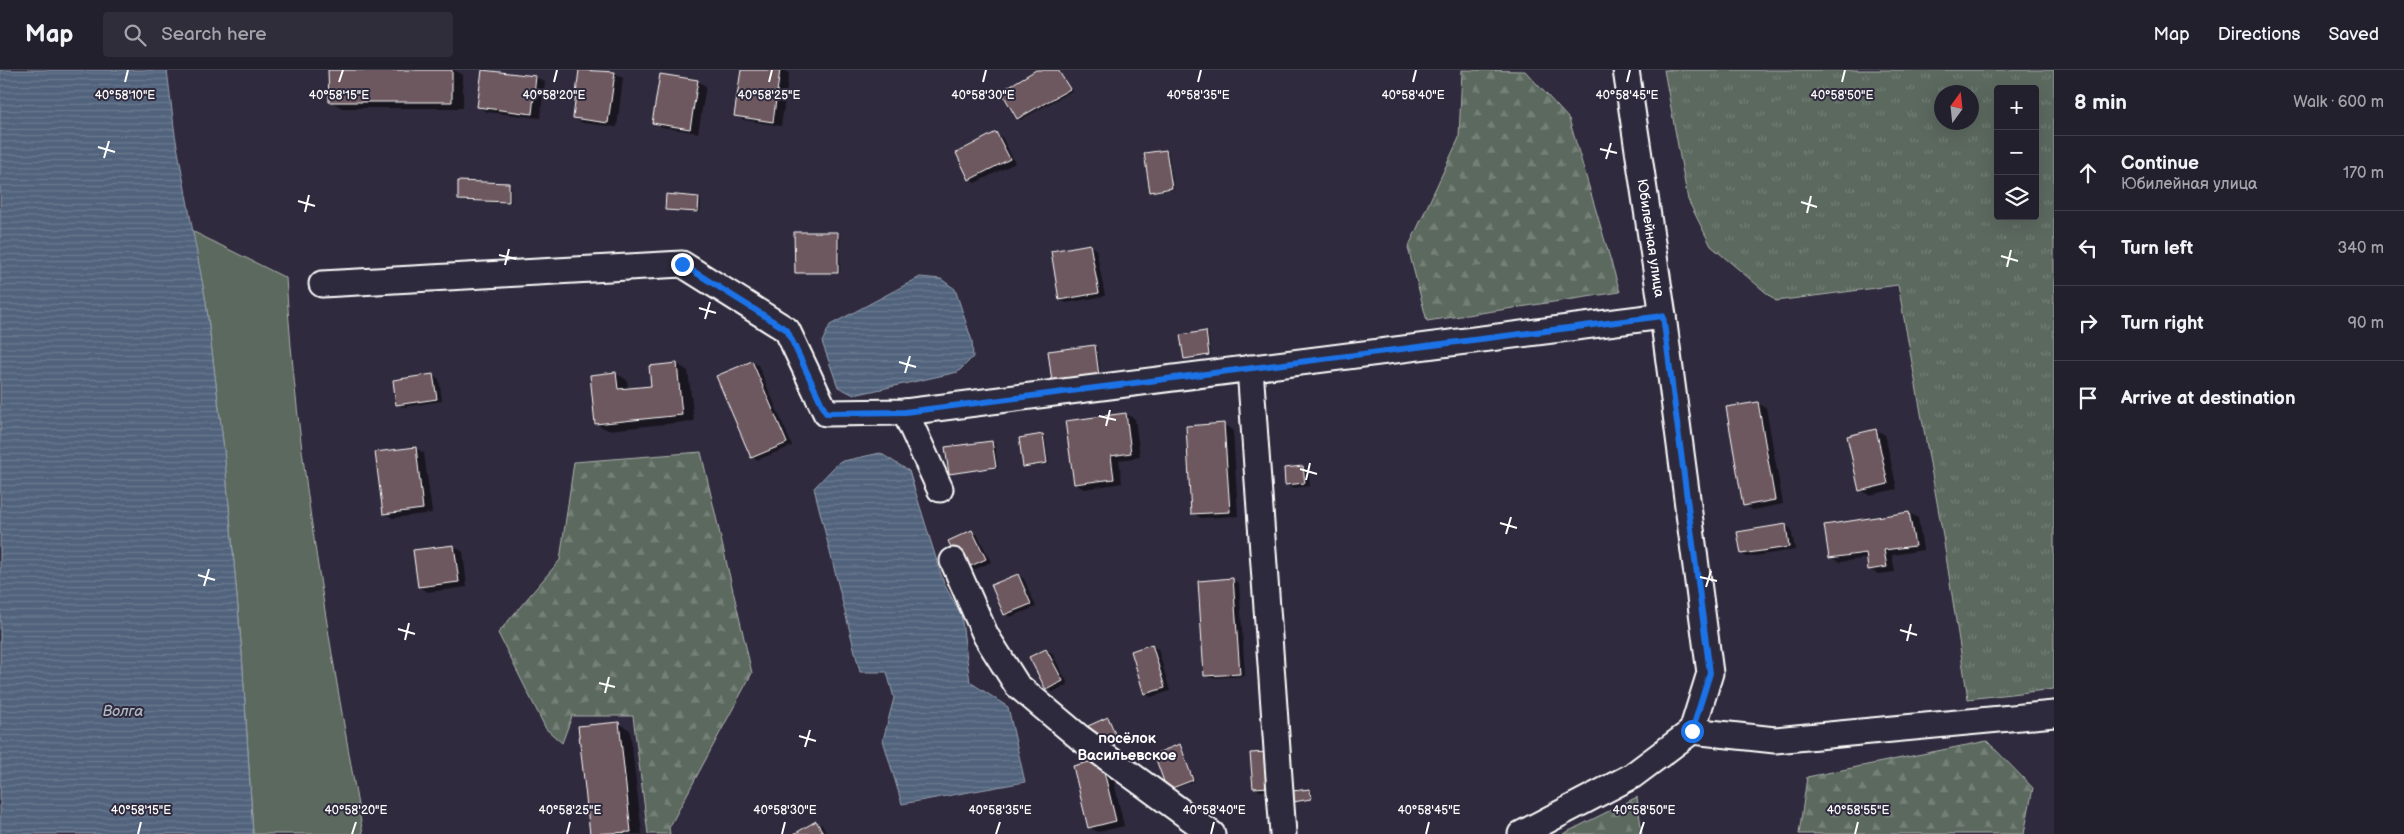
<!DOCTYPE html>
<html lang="en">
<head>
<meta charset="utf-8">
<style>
	:root { --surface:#23202e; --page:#2f2d3a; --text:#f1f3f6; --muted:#a3a3aa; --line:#403e4a }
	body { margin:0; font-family:"Balsamiq Sans",sans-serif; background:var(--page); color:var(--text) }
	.controls { position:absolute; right:15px; top:15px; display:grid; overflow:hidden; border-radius:5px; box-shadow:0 5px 20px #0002 }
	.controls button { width:45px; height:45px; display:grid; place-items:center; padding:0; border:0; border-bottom:1px solid var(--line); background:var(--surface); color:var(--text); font:25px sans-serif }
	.compass { position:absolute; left:1934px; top:15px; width:45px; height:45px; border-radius:50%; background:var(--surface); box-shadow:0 5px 20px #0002; rotate:15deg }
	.stop { position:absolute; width:15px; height:15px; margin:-11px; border:4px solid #1a73e8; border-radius:50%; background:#fff }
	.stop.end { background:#1a73e8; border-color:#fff; box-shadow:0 1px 5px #0008 }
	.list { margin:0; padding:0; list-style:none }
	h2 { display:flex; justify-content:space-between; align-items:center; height:65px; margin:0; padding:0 20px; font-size:21px }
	h2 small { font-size:16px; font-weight:400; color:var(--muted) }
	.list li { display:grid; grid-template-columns:32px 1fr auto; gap:15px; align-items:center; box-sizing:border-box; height:75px; padding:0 20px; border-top:1px solid var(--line) }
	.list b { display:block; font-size:19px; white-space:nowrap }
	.list p { margin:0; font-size:16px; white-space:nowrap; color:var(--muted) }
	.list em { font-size:16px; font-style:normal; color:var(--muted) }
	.icon { flex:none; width:28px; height:28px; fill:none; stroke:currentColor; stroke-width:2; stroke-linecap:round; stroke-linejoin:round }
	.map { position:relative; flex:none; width:2054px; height:764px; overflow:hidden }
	header { display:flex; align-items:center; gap:30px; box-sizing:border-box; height:70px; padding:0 25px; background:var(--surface); border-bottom:1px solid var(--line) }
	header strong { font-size:24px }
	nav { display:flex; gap:28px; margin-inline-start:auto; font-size:18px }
	.search { width:350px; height:45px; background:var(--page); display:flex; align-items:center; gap:12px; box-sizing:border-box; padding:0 18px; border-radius:5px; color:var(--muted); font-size:19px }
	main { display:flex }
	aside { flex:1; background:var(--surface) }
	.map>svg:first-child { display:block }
	.grass { fill:url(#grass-tufts); stroke:#aeb4af; fill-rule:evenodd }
	.forest { fill:url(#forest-firs); stroke:#aeb4af }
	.park { fill:#5c695f; stroke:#aeb4af }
	.water { fill:url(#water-rules); stroke:#97a1b0 }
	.shadow { fill:#0007 }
	.building { fill:#6e585e; stroke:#fff }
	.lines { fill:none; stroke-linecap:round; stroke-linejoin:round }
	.minor-casing { stroke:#fff; stroke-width:29 }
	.minor { stroke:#2f2a3d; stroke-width:25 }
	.route { stroke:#1a73e8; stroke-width:6 }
	.ticks { fill:none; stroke:#fff; stroke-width:2 }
	.labels { text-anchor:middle; stroke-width:4; stroke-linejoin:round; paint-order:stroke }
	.street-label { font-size:14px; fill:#fff; stroke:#2f2a3d }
	.water-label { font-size:15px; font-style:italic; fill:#b1b9c4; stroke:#2f2a3d }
	.neighbourhood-label { font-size:15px; font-weight:bold; fill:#fff; stroke:#2f2a3d }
	.ticks-label { font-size:12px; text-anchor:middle; fill:#fff; stroke:#2f2a3d; stroke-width:4; stroke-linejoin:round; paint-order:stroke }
</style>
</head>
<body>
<header>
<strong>Map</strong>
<div class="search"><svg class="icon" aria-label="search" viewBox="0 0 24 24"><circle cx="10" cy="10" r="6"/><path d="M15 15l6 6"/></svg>Search here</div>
<nav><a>Map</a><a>Directions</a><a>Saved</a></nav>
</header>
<main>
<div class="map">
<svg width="2054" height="764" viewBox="0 0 2054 764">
	<defs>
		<pattern id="grass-tufts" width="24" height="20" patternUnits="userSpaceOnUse" patternTransform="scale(1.25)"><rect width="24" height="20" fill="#5c695f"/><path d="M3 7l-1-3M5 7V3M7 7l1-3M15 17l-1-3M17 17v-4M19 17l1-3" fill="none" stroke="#748077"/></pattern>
		<pattern id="forest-firs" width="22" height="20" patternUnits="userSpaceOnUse" patternTransform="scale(1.25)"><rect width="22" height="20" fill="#5c695f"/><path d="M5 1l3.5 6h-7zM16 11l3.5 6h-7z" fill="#748077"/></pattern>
		<pattern id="water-rules" width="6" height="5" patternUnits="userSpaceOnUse" patternTransform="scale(1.25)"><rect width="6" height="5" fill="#51637c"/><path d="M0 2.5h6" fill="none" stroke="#6b7a90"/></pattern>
	</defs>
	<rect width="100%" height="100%" fill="#2f2a3d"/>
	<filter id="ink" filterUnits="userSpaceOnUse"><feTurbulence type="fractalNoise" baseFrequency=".02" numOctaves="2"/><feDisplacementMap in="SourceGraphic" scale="10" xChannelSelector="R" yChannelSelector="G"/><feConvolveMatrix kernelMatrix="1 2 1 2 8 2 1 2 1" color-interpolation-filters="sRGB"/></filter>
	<g filter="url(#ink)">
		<path class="grass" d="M1664,0H2054V619L1968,629L1942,460L1898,215L1776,231L1711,176L1688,130ZM1998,19H2035V146H1998ZM1942,22H1972V52H1942Z"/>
		<g class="forest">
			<polygon points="1462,0 1525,1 1569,49 1620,222 1427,251 1408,178 1459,68"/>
			<polygon points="701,382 752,603 669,758 670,764 648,764 633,646 572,646 562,673 546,659 498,563 560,490 574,392"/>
			<polygon points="1987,671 2033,718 2024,764 1799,764 1807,707"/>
			<polygon points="1637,727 1642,764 1563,764"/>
		</g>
		<path class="park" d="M192,161L286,208C297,394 331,580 363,764H253L242,584L224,380L206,232Z"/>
		<g class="water">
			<polygon points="0,0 167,0 175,65 206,232 224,380 242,584 253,764 0,764"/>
			<polygon points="920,207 941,209 955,219 972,271 973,287 958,302 854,325 838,317 822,272 830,255"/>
			<polygon points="880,383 909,401 944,514 961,544 970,612 1008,637 1025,712 902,734 883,670 894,628 887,602 860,602 814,418 839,392"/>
		</g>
		<g class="shadow">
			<polygon points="330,0 454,0 463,5 463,38 342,38 330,31"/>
			<polygon points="483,0 536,7 545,12 540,48 487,42 478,37"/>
			<polygon points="580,0 614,3 623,8 617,57 583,53 574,48"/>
			<polygon points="742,0 784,0 789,3 781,56 744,50 735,45"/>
			<polygon points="1038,0 1058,0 1072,21 1020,50 1018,48"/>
			<polygon points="697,11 706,16 698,63 662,57 653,52"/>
			<polygon points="996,64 1002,67 1015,93 975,113 969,109"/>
			<polygon points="1166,81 1168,82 1174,119 1153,122 1151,121"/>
			<polygon points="460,112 509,114 511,116 511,133 461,131 459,129"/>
			<polygon points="699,128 701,129 700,143 666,140"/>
			<polygon points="837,163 840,165 840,203 796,202"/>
			<polygon points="1090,176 1096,179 1105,226 1066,233 1060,229"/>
			<polygon points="1205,262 1208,264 1211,286 1185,288"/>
			<polygon points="1094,276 1097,278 1101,307 1056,313"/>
			<polygon points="752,292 758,295 792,376 757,390 752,387"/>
			<polygon points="677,294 688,301 694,351 608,360 596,354 615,303 627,310 628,319 652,317"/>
			<polygon points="433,306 439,309 442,331 403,337 398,334"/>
			<polygon points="1757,333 1766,338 1783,434 1753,440 1745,435"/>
			<polygon points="1126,344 1135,349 1140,387 1119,390 1122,413 1084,419 1075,414"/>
			<polygon points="1224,355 1233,360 1238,446 1201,448 1193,443"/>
			<polygon points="1876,360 1885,365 1897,419 1869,425 1861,420"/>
			<polygon points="1043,365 1045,367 1049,394 1026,397 1024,396"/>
			<polygon points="992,372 995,373 998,398 950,403 946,378"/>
			<polygon points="415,378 424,383 432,443 393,448 384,443"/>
			<polygon points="1303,397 1308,400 1310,416 1292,418 1287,415"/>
			<polygon points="1909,443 1918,448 1923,480 1892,485 1895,502 1878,504 1869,499 1868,488 1839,492 1830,487"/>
			<polygon points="1786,456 1791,459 1795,480 1747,487 1742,484"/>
			<polygon points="972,461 977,464 991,492 969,502 963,499"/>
			<polygon points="454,476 463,482 467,517 428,522 419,517"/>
			<polygon points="1018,505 1024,509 1036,537 1010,547 1005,544"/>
			<polygon points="1233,510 1239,513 1245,606 1211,608 1205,605"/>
			<polygon points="1152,576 1158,579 1170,621 1151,627 1145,624"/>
			<polygon points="1046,580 1052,583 1068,614 1053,622 1047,619"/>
			<polygon points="1108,648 1118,668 1099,675"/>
			<polygon points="618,653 630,660 642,764 591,764 579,658"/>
			<polygon points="1180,676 1195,711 1171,720 1168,719"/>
			<polygon points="1252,684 1276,719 1260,721 1255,718"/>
			<polygon points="1110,695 1124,756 1098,762 1089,757 1075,697"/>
			<polygon points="1310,720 1312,721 1313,730 1294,731"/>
			<polygon points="816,752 822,755 827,764 796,764"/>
		</g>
		<g class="building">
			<polygon points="328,0 452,0 452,32 329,32"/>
			<polygon points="482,0 536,6 532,44 477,37"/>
			<polygon points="579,0 615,2 608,53 573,48"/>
			<polygon points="741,0 780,0 773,52 734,46"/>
			<polygon points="1036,0 1058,0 1070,19 1017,49 1001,21"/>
			<polygon points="660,4 698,10 690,59 652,53"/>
			<polygon points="996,62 1010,89 969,110 956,83"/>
			<polygon points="1166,80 1172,118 1150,122 1144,83"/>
			<polygon points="458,111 509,113 509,132 458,130"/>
			<polygon points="666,124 699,127 698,142 665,140"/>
			<polygon points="794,162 838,162 838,203 795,203"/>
			<polygon points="1090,174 1099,223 1059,230 1051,181"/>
			<polygon points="1206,261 1209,285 1184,289 1180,265"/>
			<polygon points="1095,275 1099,306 1052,312 1048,281"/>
			<polygon points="752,291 787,373 751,388 716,306"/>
			<polygon points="677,293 682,345 595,354 590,305 616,302 618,319 651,316 649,296"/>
			<polygon points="433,304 437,329 396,335 393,310"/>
			<polygon points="1758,332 1775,430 1743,436 1726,337"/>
			<polygon points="1126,343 1131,383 1111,386 1114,409 1074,414 1065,351"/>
			<polygon points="1224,353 1230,442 1191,444 1186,356"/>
			<polygon points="1876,359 1888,414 1859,421 1847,366"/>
			<polygon points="1043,364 1047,393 1023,397 1019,368"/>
			<polygon points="992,371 996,397 949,404 945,377"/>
			<polygon points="416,377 423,439 383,444 375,382"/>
			<polygon points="1303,396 1305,413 1285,415 1284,398"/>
			<polygon points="1909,442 1915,476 1884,480 1887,497 1868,500 1866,483 1829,488 1824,455"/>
			<polygon points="1786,454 1789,477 1741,484 1737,462"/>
			<polygon points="972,460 986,489 962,500 948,471"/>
			<polygon points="454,475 459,512 418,517 413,480"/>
			<polygon points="1018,504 1031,534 1004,545 991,515"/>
			<polygon points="1233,508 1240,604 1204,606 1198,511"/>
			<polygon points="1152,574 1165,618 1144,624 1131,581"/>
			<polygon points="1046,579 1063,611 1046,620 1029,587"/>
			<polygon points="1108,647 1116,666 1096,675 1088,656"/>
			<polygon points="619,652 631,762 590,764 578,656"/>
			<polygon points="1180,674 1193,710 1167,720 1154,684"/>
			<polygon points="1268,682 1271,717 1253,718 1250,683"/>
			<polygon points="1101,689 1116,751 1088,758 1073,696"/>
			<polygon points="1310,719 1311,729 1293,732 1292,721"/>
			<polygon points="816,751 824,764 794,764"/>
		</g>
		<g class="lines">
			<g class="minor-casing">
				<g id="minor">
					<path id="s1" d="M1626,0L1663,246L1710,603L1692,661"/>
					<polyline points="322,214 682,194 787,260 826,343 905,342 1663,246"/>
					<polyline points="1250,298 1283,764"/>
					<polyline points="905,342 940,419"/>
					<polyline points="953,491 986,566 1017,615 1079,667 1212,764"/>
					<polyline points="1692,661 1775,670 2054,644"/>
					<polyline points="1521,764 1632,706 1692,661"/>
				</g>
			</g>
			<use href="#minor" class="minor"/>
		</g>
	</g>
	<g class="lines" filter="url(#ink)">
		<polyline class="route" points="682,194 787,260 826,343 905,342 1663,246 1710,603 1692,661"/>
	</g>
	<path class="ticks" d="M125,12L128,0M339,12L343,0M554,12L557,0M769,12L772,0M983,12L986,0M1198,12L1201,0M1413,12L1416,0M1627,12L1630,0M1842,12L1845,0M98,77L115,82M1600,79L1617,83M104,88L109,71M1606,89L1611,73M298,131L315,136M1801,132L1817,137M305,142L309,125M1807,143L1811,126M499,185L516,189M2001,186L2018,191M505,195L509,179M2007,197L2011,180M699,238L716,243M705,249L710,232M899,292L916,297M905,303L910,286M1099,346L1116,350M1106,356L1110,340M1300,399L1317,404M1306,410L1310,393M1500,453L1517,458M1506,464L1511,447M198,505L215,510M1700,507L1717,511M204,516L209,499M1706,517L1711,501M398,559L415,564M1900,560L1917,565M405,570L409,553M1907,571L1911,554M599,613L615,617M605,623L609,607M799,666L816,671M805,677L810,660M138,764L141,752M352,764L356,752M567,764L570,752M782,764L785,752M996,764L1000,752M1211,764L1214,752M1426,764L1429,752M1640,764L1644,752M1855,764L1858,752"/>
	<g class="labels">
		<g class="street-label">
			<text dy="5" stroke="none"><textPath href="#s1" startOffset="170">Юбилейная улица</textPath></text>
		</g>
		<g class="water-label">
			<text x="123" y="646">Волга</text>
		</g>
		<g class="neighbourhood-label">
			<text x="1127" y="673">посёлок<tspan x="1127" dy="17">Васильевское</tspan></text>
		</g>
	</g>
	<g class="ticks-label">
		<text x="125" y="29">40°58'10"E</text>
		<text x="339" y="29">40°58'15"E</text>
		<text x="554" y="29">40°58'20"E</text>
		<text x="769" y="29">40°58'25"E</text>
		<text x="983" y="29">40°58'30"E</text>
		<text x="1198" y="29">40°58'35"E</text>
		<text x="1413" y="29">40°58'40"E</text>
		<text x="1627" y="29">40°58'45"E</text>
		<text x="1842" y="29">40°58'50"E</text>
		<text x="141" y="744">40°58'15"E</text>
		<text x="356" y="744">40°58'20"E</text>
		<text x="570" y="744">40°58'25"E</text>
		<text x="785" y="744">40°58'30"E</text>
		<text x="1000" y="744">40°58'35"E</text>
		<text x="1214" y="744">40°58'40"E</text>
		<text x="1429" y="744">40°58'45"E</text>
		<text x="1644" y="744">40°58'50"E</text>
		<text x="1858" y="744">40°58'55"E</text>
	</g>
</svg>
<div class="controls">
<button>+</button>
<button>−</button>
<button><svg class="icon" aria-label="layers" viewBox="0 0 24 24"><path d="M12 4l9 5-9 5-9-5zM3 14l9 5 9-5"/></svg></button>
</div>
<svg class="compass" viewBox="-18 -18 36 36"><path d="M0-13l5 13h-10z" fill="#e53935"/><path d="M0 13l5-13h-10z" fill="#a3a3aa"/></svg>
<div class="stop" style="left:1692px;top:661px"></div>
<div class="stop end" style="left:682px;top:194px"></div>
</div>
<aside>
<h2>8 min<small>Walk · 600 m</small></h2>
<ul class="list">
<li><svg class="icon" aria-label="ahead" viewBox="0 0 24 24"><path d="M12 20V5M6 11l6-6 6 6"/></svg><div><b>Continue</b><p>Юбилейная улица</p></div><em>170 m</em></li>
<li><svg class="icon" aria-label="left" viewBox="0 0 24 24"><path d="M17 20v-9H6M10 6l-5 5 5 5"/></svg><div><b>Turn left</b></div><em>340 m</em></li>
<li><svg class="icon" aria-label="right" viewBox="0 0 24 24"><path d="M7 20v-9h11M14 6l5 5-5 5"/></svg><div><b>Turn right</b></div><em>90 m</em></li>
<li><svg class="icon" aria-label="arrive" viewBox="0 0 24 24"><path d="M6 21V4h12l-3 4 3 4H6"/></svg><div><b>Arrive at destination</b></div></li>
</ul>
</aside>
</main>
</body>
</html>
